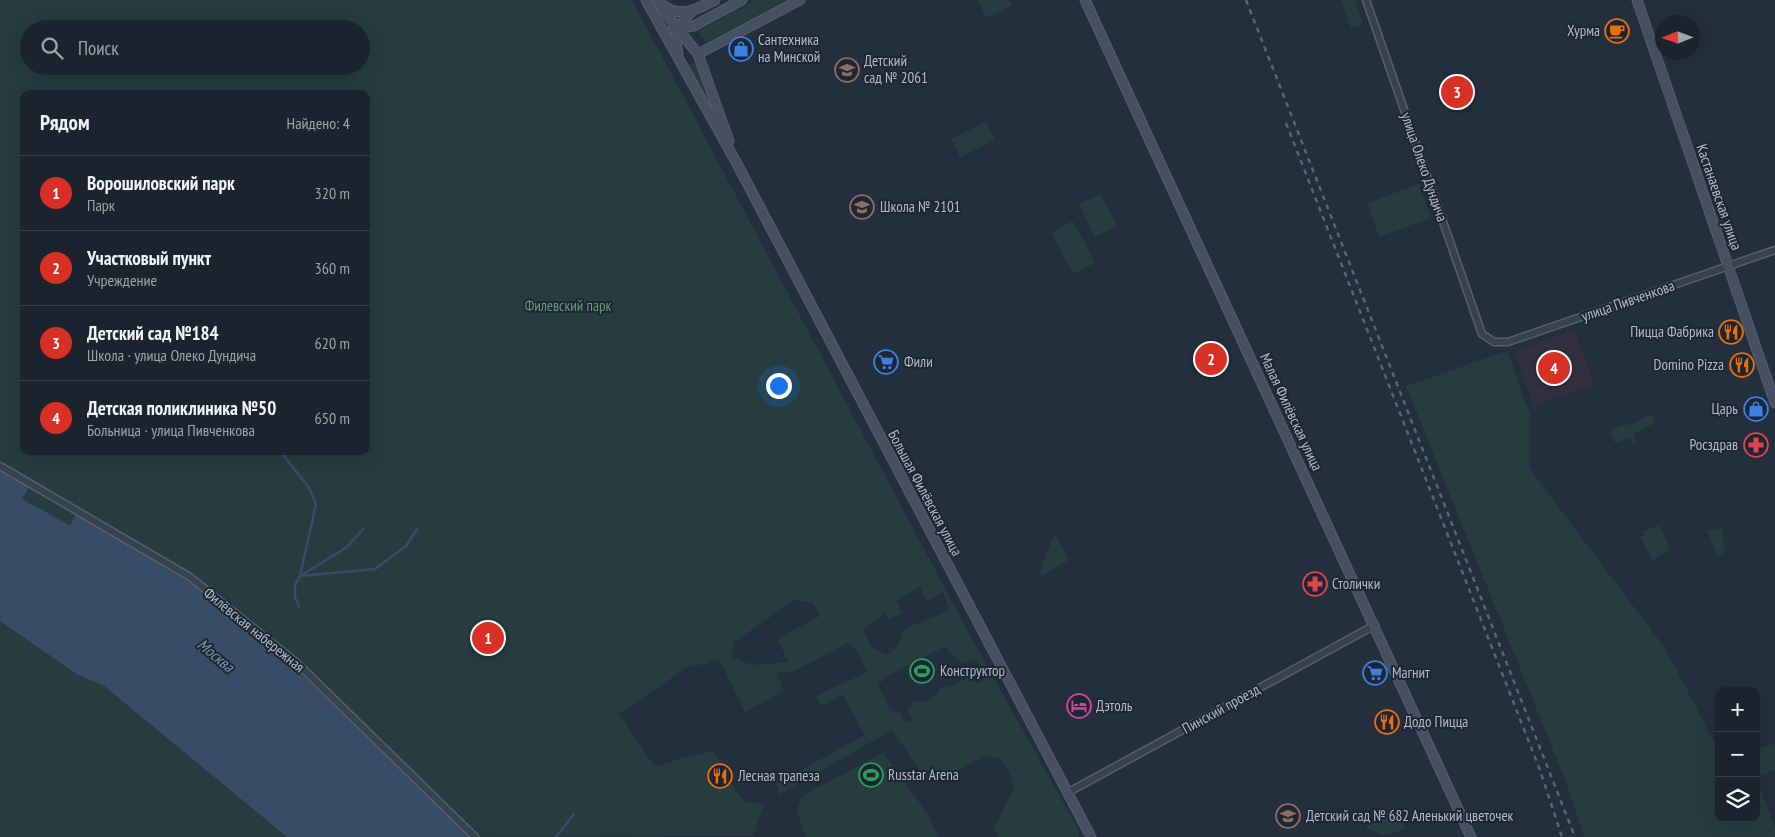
<!DOCTYPE html>
<html lang="ru">
<head>
<meta charset="utf-8">
<style>
	:root { --surface:#1b232e; --page:#242b36; --text:#f1f3f6; --muted:#a0a4aa; --line:#39404a; --accent:#d93025 }
	body { margin:0; font-family:"PT Sans Narrow",sans-serif; background:var(--page); color:var(--text) }
	.controls { position:absolute; right:15px; bottom:15px; display:grid; overflow:hidden; border-radius:10px; box-shadow:0 5px 20px #0002 }
	.controls button { width:45px; height:45px; display:grid; place-items:center; padding:0; border:0; border-bottom:1px solid var(--line); background:var(--surface); color:var(--text); font:25px sans-serif }
	.compass { position:absolute; left:1655px; top:15px; width:45px; height:45px; border-radius:50%; background:var(--surface); box-shadow:0 5px 20px #0002; rotate:269deg }
	.you { position:absolute; left:778px; top:385px; width:18px; height:18px; margin:-12px; border:4px solid #fff; border-radius:50%; background:#1a73e8; box-shadow:0 0 0 8px #1a73e833 }
	.badge { display:grid; place-items:center; width:32px; height:32px; border-radius:50%; background:var(--accent); color:#fff; font-size:16px; font-weight:700 }
	.pin { position:absolute; translate:-50% -50%; border:2px solid #fff; box-shadow:0 1px 5px #0006 }
	.list { margin:0; padding:0; list-style:none }
	h2 { display:flex; justify-content:space-between; align-items:center; height:65px; margin:0; padding:0 20px; font-size:21px }
	h2 small { font-size:16px; font-weight:400; color:var(--muted) }
	.list li { display:grid; grid-template-columns:32px 1fr auto; gap:15px; align-items:center; box-sizing:border-box; height:75px; padding:0 20px; border-top:1px solid var(--line) }
	.list b { display:block; font-size:19px; white-space:nowrap }
	.list p { margin:0; font-size:16px; white-space:nowrap; color:var(--muted) }
	.list em { font-size:16px; font-style:normal; color:var(--muted) }
	.icon { flex:none; width:28px; height:28px; fill:none; stroke:currentColor; stroke-width:2; stroke-linecap:round; stroke-linejoin:round }
	.map { position:relative; flex:none; width:1775px; height:837px; overflow:hidden }
	.search { position:absolute; background:var(--surface); box-shadow:0 5px 20px #0002; left:20px; top:20px; width:350px; height:55px; display:flex; align-items:center; gap:12px; box-sizing:border-box; padding:0 18px; border-radius:28px; color:var(--muted); font-size:19px }
	.panel { position:absolute; background:var(--surface); box-shadow:0 5px 20px #0002; left:20px; top:90px; width:350px; height:365px; border-radius:10px }
	.map>svg:first-child { display:block }
	.medical { fill:#32303f }
	.green { fill:#263c3f; fill-rule:evenodd }
	.water { fill:#394c67 }
	.lines { fill:none; stroke-linecap:round; stroke-linejoin:round }
	.stream { stroke:#394c67; stroke-width:2.5 }
	.street-casing { stroke:#565f6c; stroke-width:9 }
	.secondary-casing { stroke:#565f6c; stroke-width:11 }
	.street { stroke:#38414e; stroke-width:6 }
	.secondary { stroke:#465061; stroke-width:9 }
	.rail { stroke:#5a6575; stroke-width:2.5; stroke-dasharray:5 5; stroke-linecap:butt }
	.labels { text-anchor:middle; stroke-width:4; stroke-linejoin:round; paint-order:stroke }
	.poi-label { font-size:15px; fill:#b4bcc9; stroke:#1d2633; text-anchor:start }
	.street-label { font-size:15px; fill:#b4bcc9; stroke:#1d2633 }
	.park-label { font-size:15px; fill:#6b9a76; stroke:#1d2633 }
	.water-label { font-size:16px; font-style:italic; fill:#7c92b1; stroke:#1d2633 }
</style>
</head>
<body>
<div class="map">
<svg width="1775" height="837" viewBox="0 0 1775 837">
	<rect width="100%" height="100%" fill="#242f3e"/>
	<polygon class="medical" points="1574,330 1594,384 1534,406 1514,352"/>
	<g class="green">
		<path d="M0,0H632L966,628L1079,831V837H998L994,827L1013,791V781L1002,759L984,756L946,777L927,781L892,730L779,795L777,783L865,735L843,695L822,706L816,696L867,672L854,647L848,643L794,671L777,673L783,691L745,712L721,663L715,659L706,664L689,666L619,714L655,767L681,758L714,751L735,790L746,802L764,804L753,836L470,837C349,719 229,591 77,513L70,525L22,499L30,485L0,468ZM29,29H361V66H29ZM24,94H366V451H24ZM920,587L927,601L943,592L950,611L903,629L898,646L887,655L872,647L863,630L885,613L889,620L902,613L896,600ZM795,600L813,603L820,616L777,639L789,662L752,665L731,657L734,642ZM946,646L950,654L961,663L976,659L986,678L977,685L973,677C961,678 954,688 940,688L937,694L927,702L915,701L907,710L914,720L905,723L900,713L890,709L878,685L887,676Z"/>
		<polygon points="755,0 788,0 707,42 697,32"/>
		<polygon points="977,0 1009,0 1012,5 987,18"/>
		<polygon points="1341,0 1355,0 1363,24 1351,28"/>
		<polygon points="694,62 701,71 721,126 689,68 689,65"/>
		<polygon points="986,122 995,140 960,157 951,139"/>
		<polygon points="1419,184 1431,218 1379,237 1367,203"/>
		<polygon points="1100,194 1117,226 1095,237 1079,204"/>
		<polygon points="1073,221 1095,263 1073,274 1051,233"/>
		<polygon points="1507,351 1530,414 1529,468 1665,648 1719,751 1719,818 1756,818 1756,748 1775,744 1775,770 1756,777 1775,827 1775,837 1584,837 1566,782 1406,386"/>
		<polygon points="1652,414 1655,423 1635,433 1636,443 1634,444 1631,437 1615,443 1610,430 1626,424 1627,426"/>
		<polygon points="1660,525 1670,551 1656,557 1653,561 1640,536 1644,536 1642,532"/>
		<polygon points="1723,528 1724,553 1717,556 1707,530"/>
		<polygon points="1055,534 1069,560 1039,577 1046,553"/>
		<polygon points="0,621 78,675 104,686 287,837 0,837"/>
		<polygon points="883,753 929,816 938,837 806,837 797,811 802,796"/>
		<polygon points="1397,807 1406,828 1387,836 1366,828 1378,816"/>
	</g>
	<polygon class="water" points="0,468 30,485 22,499 70,525 77,513 195,586 293,666 470,837 287,837 104,686 78,675 0,621"/>
	<g class="lines">
		<g class="stream">
			<polyline points="280,451 309,488 316,504 300,576 375,569 406,546 417,529"/>
			<polyline points="299,607 295,597 295,585 300,576 347,547 363,529"/>
			<polyline points="556,837 574,814"/>
		</g>
		<g class="street-casing">
			<g id="street">
				<polyline points="1366,0 1482,334 1494,342 1508,342 1775,250"/>
				<polyline points="0,466 190,577 297,663 475,837"/>
				<polyline points="1067,793 1375,625"/>
			</g>
		</g>
		<g class="secondary-casing">
			<g id="secondary">
				<polyline points="646,0 735,160 1091,837"/>
				<path d="M657,0C677,20 693,11 715,0"/>
				<polyline points="1085,0 1471,837"/>
				<polyline points="1637,0 1775,403"/>
				<polyline points="661,5 673,23 698,54 729,141"/>
				<polyline points="673,29 694,26 742,0"/>
				<path d="M678,54C674,36 678,25 691,12"/>
				<polyline points="698,54 800,0"/>
			</g>
		</g>
		<use href="#street" class="street"/>
		<use href="#secondary" class="secondary"/>
		<g class="rail">
			<polyline points="1246,0 1575,837"/>
			<polyline points="1286,123 1540,770 1562,837"/>
		</g>
	</g>
	<defs>
		<g id="cafe-ring" transform="scale(1.25)"><circle r="9.5" fill="#1d2633" stroke="#e8710a" stroke-width="1.5"/><path d="M-5.5-4.5H6V0H3Q3 3.5 0 3.5H-2.5Q-5.5 3.5-5.5 0ZM3-3.2v2h1.7v-2ZM-6 4.5H4V6H-6Z" fill="#e8710a"/></g>
		<g id="shop-ring" transform="scale(1.25)"><circle r="9.5" fill="#1d2633" stroke="#3f7fe0" stroke-width="1.5"/><path d="M-5-2.5h2.3a2.7 3.5 0 0 1 5.4 0H5L5.5 6h-11ZM-1.5-2.5h3a1.5 2.3 0 0 0-3 0Z" fill="#3f7fe0"/></g>
		<g id="school-ring" transform="scale(1.25)"><circle r="9.5" fill="#1d2633" stroke="#8d6e63" stroke-width="1.5"/><path d="M0-5L7-2L0 1L-7-2ZM-4 1L0 2.5L4 1V4Q0 6-4 4Z" fill="#8d6e63"/></g>
		<g id="restaurant-ring" transform="scale(1.25)"><circle r="9.5" fill="#1d2633" stroke="#e8710a" stroke-width="1.5"/><path d="M-5-6h1v4h1v-4h1v4h1v-4h1v5L-1.5 .5V6h-2V.5L-5-1ZM5-6V6H3V1.5H1.5Q1.5-4 5-6Z" fill="#e8710a"/></g>
		<g id="supermarket-ring" transform="scale(1.25)"><circle r="9.5" fill="#1d2633" stroke="#3f7fe0" stroke-width="1.5"/><path d="M-6-5.5h2.5l.6 2H6L4.5 2H-2.5L-4.4-4H-6ZM-1.5 3.2a1.3 1.3 0 1 0 .1 0ZM3 3.2a1.3 1.3 0 1 0 .1 0Z" fill="#3f7fe0"/></g>
		<g id="pharmacy-ring" transform="scale(1.25)"><circle r="9.5" fill="#1d2633" stroke="#e0444e" stroke-width="1.5"/><path d="M-2-6h4v4h4v4h-4v4h-4v-4h-4v-4h4Z" fill="#e0444e"/></g>
		<g id="stadium-ring" transform="scale(1.25)"><circle r="9.5" fill="#1d2633" stroke="#2e9e5b" stroke-width="1.5"/><path d="M0-5a6.5 5 0 1 0 0 10a6.5 5 0 1 0 0-10ZM-3.5-1.8h7v3.6h-7Z" fill="#2e9e5b"/></g>
		<g id="hotel-ring" transform="scale(1.25)"><circle r="9.5" fill="#1d2633" stroke="#d1479c" stroke-width="1.5"/><path d="M-6-4.5h1.5V1H6V5H4.5V3h-9V5H-6ZM-4 0a1.8 1.8 0 1 1 3.6 0ZM.5 0V-2.5h3Q6-2.5 6 0Z" fill="#d1479c"/></g>
	</defs>
	<g fill-rule="evenodd">
		<use href="#cafe-ring" x="1617" y="31"/>
		<use href="#shop-ring" x="741" y="49"/>
		<use href="#school-ring" x="847" y="70"/>
		<use href="#school-ring" x="862" y="207"/>
		<use href="#restaurant-ring" x="1731" y="332"/>
		<use href="#supermarket-ring" x="886" y="362"/>
		<use href="#restaurant-ring" x="1742" y="365"/>
		<use href="#shop-ring" x="1756" y="409"/>
		<use href="#pharmacy-ring" x="1756" y="445"/>
		<use href="#pharmacy-ring" x="1315" y="584"/>
		<use href="#stadium-ring" x="922" y="671"/>
		<use href="#supermarket-ring" x="1375" y="673"/>
		<use href="#hotel-ring" x="1079" y="706"/>
		<use href="#restaurant-ring" x="1387" y="722"/>
		<use href="#stadium-ring" x="871" y="775"/>
		<use href="#restaurant-ring" x="720" y="776"/>
		<use href="#school-ring" x="1288" y="816"/>
	</g>
	<g class="labels">
		<g class="poi-label">
			<text x="1600" y="36" text-anchor="end">Хурма</text>
			<text x="758" y="45">Сантехника<tspan x="758" dy="17">на Минской</tspan></text>
			<text x="864" y="66">Детский<tspan x="864" dy="17">сад № 2061</tspan></text>
			<text x="880" y="212">Школа № 2101</text>
			<text x="1714" y="337" text-anchor="end">Пицца Фабрика</text>
			<text x="904" y="367">Фили</text>
			<text x="1724" y="370" text-anchor="end">Domino Pizza</text>
			<text x="1738" y="414" text-anchor="end">Царь</text>
			<text x="1738" y="450" text-anchor="end">Росздрав</text>
			<text x="1332" y="589">Столички</text>
			<text x="940" y="676">Конструктор</text>
			<text x="1392" y="678">Магнит</text>
			<text x="1096" y="711">Дэтоль</text>
			<text x="1404" y="727">Додо Пицца</text>
			<text x="888" y="780">Russtar Arena</text>
			<text x="738" y="781">Лесная трапеза</text>
			<text x="1306" y="821">Детский сад № 682 Аленький цветочек</text>
		</g>
		<g class="street-label">
			<text transform="translate(1424 167) rotate(71)" y="5">улица Олеко Дундича</text>
			<text transform="translate(1719 197) rotate(71)" y="5">Кастанаевская улица</text>
			<text transform="translate(1628 301) rotate(-19)" y="5">улица Пивченкова</text>
			<text transform="translate(1291 412) rotate(65)" y="5">Малая Филёвская улица</text>
			<text transform="translate(925 493) rotate(62)" y="5">Большая Филёвская улица</text>
			<text transform="translate(254 630) rotate(39)" y="5">Филёвская набережная</text>
			<text transform="translate(1221 709) rotate(-29)" y="5">Пинский проезд</text>
		</g>
		<g class="park-label">
			<text x="568" y="311">Филевский парк</text>
		</g>
		<g class="water-label">
			<text transform="translate(216 655) rotate(40)" y="6">Москва</text>
		</g>
	</g>
</svg>
<div class="controls">
<button>+</button>
<button>−</button>
<button><svg class="icon" aria-label="layers" viewBox="0 0 24 24"><path d="M12 4l9 5-9 5-9-5zM3 14l9 5 9-5"/></svg></button>
</div>
<svg class="compass" viewBox="-18 -18 36 36"><path d="M0-13l5 13h-10z" fill="#e53935"/><path d="M0 13l5-13h-10z" fill="#a0a4aa"/></svg>
<div class="you"></div>
<div class="pin badge" style="left:488px;top:638px">1</div>
<div class="pin badge" style="left:1211px;top:359px">2</div>
<div class="pin badge" style="left:1457px;top:92px">3</div>
<div class="pin badge" style="left:1554px;top:368px">4</div>
<div class="search"><svg class="icon" aria-label="search" viewBox="0 0 24 24"><circle cx="10" cy="10" r="6"/><path d="M15 15l6 6"/></svg>Поиск</div>
<section class="panel">
<h2>Рядом<small>Найдено: 4</small></h2>
<ul class="list">
<li><span class="badge">1</span><div><b>Ворошиловский парк</b><p>Парк</p></div><em>320 m</em></li>
<li><span class="badge">2</span><div><b>Участковый пункт</b><p>Учреждение</p></div><em>360 m</em></li>
<li><span class="badge">3</span><div><b>Детский сад №184</b><p>Школа · улица Олеко Дундича</p></div><em>620 m</em></li>
<li><span class="badge">4</span><div><b>Детская поликлиника №50</b><p>Больница · улица Пивченкова</p></div><em>650 m</em></li>
</ul>
</section>
</div>
</body>
</html>
